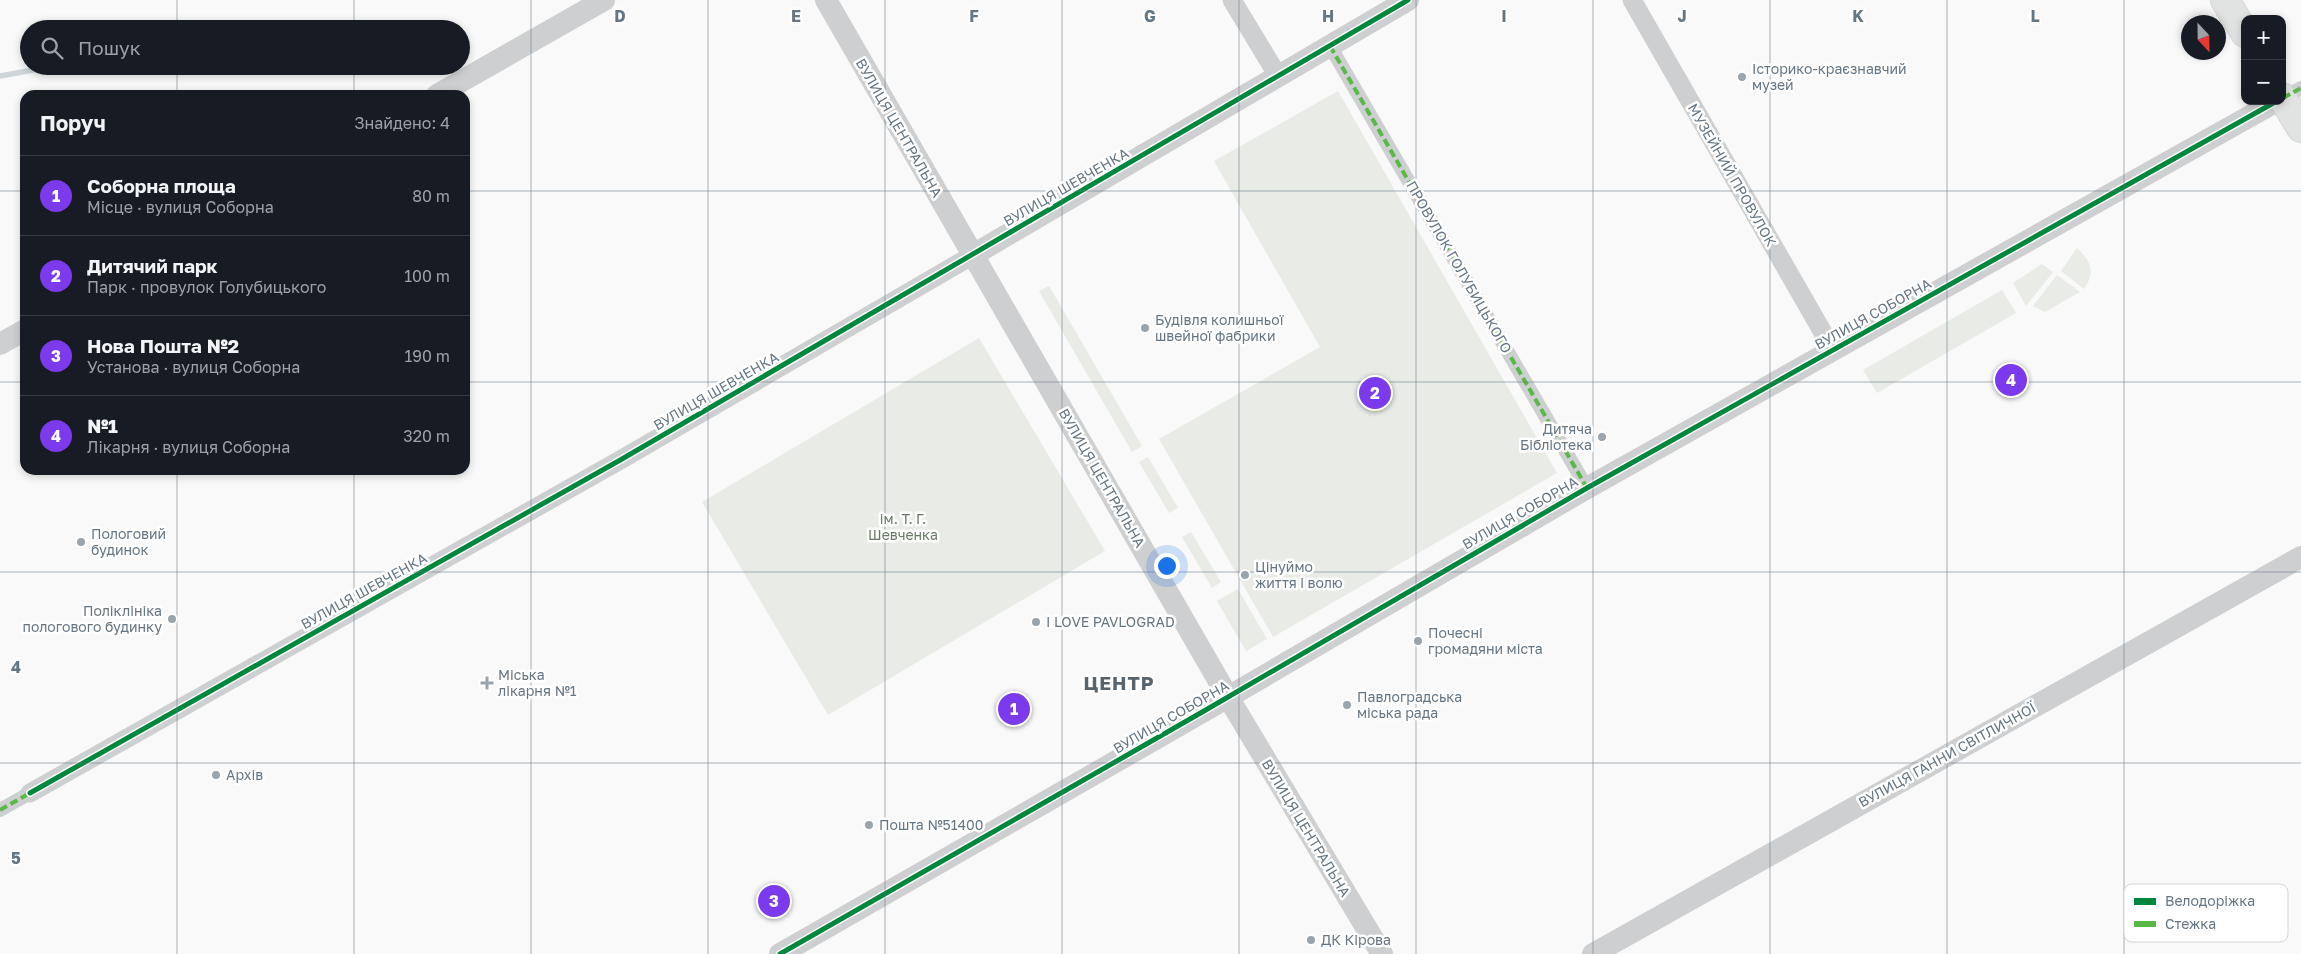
<!DOCTYPE html>
<html lang="uk">
<head>
<meta charset="utf-8">
<style>
	:root { --surface:#171b24; --page:#242831; --text:#f1f3f6; --muted:#9ea1a6; --line:#363941; --accent:#7c3aed }
	body { margin:0; font-family:"Golos Text",sans-serif; background:var(--page); color:var(--text) }
	.controls { position:absolute; right:15px; top:15px; display:grid; overflow:hidden; border-radius:10px; box-shadow:0 2px 8px #0003 }
	.controls button { width:45px; height:45px; display:grid; place-items:center; padding:0; border:0; border-bottom:1px solid var(--line); background:var(--surface); color:var(--text); font:25px sans-serif }
	.compass { position:absolute; left:2181px; top:15px; width:45px; height:45px; border-radius:50%; background:var(--surface); box-shadow:0 2px 8px #0003; rotate:158deg }
	.you { position:absolute; left:1166px; top:565px; width:18px; height:18px; margin:-12px; border:4px solid #fff; border-radius:50%; background:#1a73e8; box-shadow:0 0 0 8px #1a73e833 }
	.badge { display:grid; place-items:center; width:32px; height:32px; border-radius:50%; background:var(--accent); color:#fff; font-size:16px; font-weight:700 }
	.pin { position:absolute; translate:-50% -50%; border:2px solid #fff; box-shadow:0 1px 5px #0006 }
	.list { margin:0; padding:0; list-style:none }
	h2 { display:flex; justify-content:space-between; align-items:center; height:65px; margin:0; padding:0 20px; font-size:21px }
	h2 small { font-size:16px; font-weight:400; color:var(--muted) }
	.list li { display:grid; grid-template-columns:32px 1fr auto; gap:15px; align-items:center; box-sizing:border-box; height:80px; padding:0 20px; border-top:1px solid var(--line) }
	.list b { display:block; font-size:19px; white-space:nowrap }
	.list p { margin:0; font-size:16px; white-space:nowrap; color:var(--muted) }
	.list em { font-size:16px; font-style:normal; color:var(--muted) }
	.icon { flex:none; width:28px; height:28px; fill:none; stroke:currentColor; stroke-width:2; stroke-linecap:round; stroke-linejoin:round }
	.map { position:relative; flex:none; width:2301px; height:954px; overflow:hidden }
	.search { position:absolute; background:var(--surface); box-shadow:0 2px 8px #0003; left:20px; top:20px; width:450px; height:55px; display:flex; align-items:center; gap:12px; box-sizing:border-box; padding:0 18px; border-radius:28px; color:var(--muted); font-size:19px }
	.panel { position:absolute; background:var(--surface); box-shadow:0 2px 8px #0003; left:20px; top:90px; width:450px; height:385px; border-radius:15px }
	.map>svg:first-child { display:block }
	.green { fill:#e8ebe6 }
	.lines { fill:none; stroke-linecap:round; stroke-linejoin:round }
	.stream { stroke:#ced6d9; stroke-width:5.5 }
	.primary-casing { stroke:#d5d6d7; stroke-width:30 }
	.pedestrian { stroke:#cecfd0; stroke-width:14 }
	.minor { stroke:#cecfd0; stroke-width:19 }
	.tertiary { stroke:#cecfd0; stroke-width:22 }
	.primary { stroke:#e1e2e2; stroke-width:28 }
	.quiet { stroke:#58b947; stroke-width:4; stroke-dasharray:8 4; stroke-linecap:butt }
	.cycleway-casing { stroke:#fff; stroke-width:8 }
	.cycleway { stroke:#00873e; stroke-width:5 }
	.grid { fill:none; stroke:#657683; stroke-width:1; stroke-opacity:0.55 }
	.poi-dot { fill:#99a4ac; stroke:#fff; stroke-width:2 }
	.labels { text-anchor:middle; stroke-width:5; stroke-linejoin:round; paint-order:stroke }
	.poi-label { font-size:14px; fill:#657683; stroke:#fff; text-anchor:start }
	.street-label { font-size:14px; fill:#657683; stroke:#fff }
	.park-label { font-size:14px; fill:#687a64; stroke:#fff }
	.district-label { font-size:19px; font-weight:bold; letter-spacing:1px; fill:#57646e; stroke:#fff }
	.key { fill:#fff; stroke:#d1d6da; stroke-width:1 }
	.key-label { font-size:14px; fill:#657683 }
	.grid-label { font-size:16px; text-anchor:middle; font-weight:bold; fill:#657683; stroke:#fff; stroke-width:5; stroke-linejoin:round; paint-order:stroke }
</style>
</head>
<body>
<div class="map">
<svg width="2301" height="954" viewBox="0 0 2301 954">
	<rect width="100%" height="100%" fill="#f9f9f9"/>
	<g class="green">
		<polygon points="1338,91 1557,473 1273,637 1159,439 1320,347 1214,161"/>
		<path d="M2077,248C2091,262 2096,271 2084,289L2061,271Z"/>
		<polygon points="2042,264 2053,272 2026,306 2013,283"/>
		<polygon points="2057,275 2080,292 2045,312 2033,306"/>
		<polygon points="1049,286 1142,446 1132,452 1039,291"/>
		<polygon points="2002,290 2016,313 1877,393 1863,370"/>
		<polygon points="979,338 1105,551 828,715 702,502"/>
		<polygon points="1148,457 1178,508 1169,513 1139,462"/>
		<polygon points="1191,532 1221,582 1212,588 1182,537"/>
		<polygon points="1238,589 1267,639 1246,651 1217,601"/>
	</g>
	<g class="lines">
		<g class="stream">
			<polyline points="226,29 239,26"/>
			<polyline points="0,76 55,66"/>
		</g>
		<g class="primary-casing">
			<g id="primary">
				<polyline points="2225,0 2245,33"/>
				<polyline points="2282,97 2301,128"/>
			</g>
		</g>
		<g class="pedestrian">
			<polyline points="1330,46 1587,488"/>
			<polyline points="2283,98 2301,88"/>
			<polyline points="0,810 30,793"/>
		</g>
		<g class="minor">
			<polyline points="1232,0 1278,76"/>
			<polyline points="1632,0 1833,350"/>
			<polyline points="30,793 622,459 973,255"/>
		</g>
		<g class="tertiary">
			<polyline points="826,0 1228,697 1382,954"/>
			<polyline points="437,95 604,0"/>
			<polyline points="973,255 1408,0"/>
			<polyline points="0,344 25,330"/>
			<polyline points="780,954 1204,711 1587,488 2277,101"/>
			<polyline points="1593,954 2301,557"/>
		</g>
		<use href="#primary" class="primary"/>
		<g class="quiet">
			<polyline points="1330,46 1587,488"/>
			<polyline points="2283,98 2301,88"/>
			<polyline points="0,810 30,793"/>
		</g>
		<g class="cycleway-casing">
			<g id="cycleway">
				<polyline points="30,793 622,459 1408,0"/>
				<polyline points="780,954 1204,711 1587,488 2277,101"/>
			</g>
		</g>
		<use href="#cycleway" class="cycleway"/>
	</g>
	<path class="grid" d="M177,0V29M354,0V29M531,0V954M708,0V954M885,0V954M1062,0V954M1239,0V954M1416,0V954M1593,0V954M1770,0V954M1947,0V954M2124,0V954M177,66V95M354,66V95M0,191H25M465,191H2301M0,382H25M465,382H2301M177,470V954M354,470V954M0,572H2301M0,763H2301"/>
	<g class="poi-dot">
		<circle cx="1742" cy="77" r="5"/>
		<circle cx="1145" cy="328" r="5"/>
		<circle cx="1602" cy="437" r="5"/>
		<circle cx="81" cy="542" r="5"/>
		<circle cx="1245" cy="575" r="5"/>
		<circle cx="172" cy="619" r="5"/>
		<circle cx="1036" cy="622" r="5"/>
		<circle cx="1418" cy="641" r="5"/>
		<path d="M484.5 675.5h5v5h5v5h-5v5h-5v-5h-5v-5h5z"/>
		<circle cx="1347" cy="705" r="5"/>
		<circle cx="216" cy="775" r="5"/>
		<circle cx="869" cy="825" r="5"/>
		<circle cx="1311" cy="940" r="5"/>
	</g>
	<g class="labels">
		<g class="poi-label">
			<text x="1752" y="74">Історико-краєзнавчий<tspan x="1752" dy="16">музей</tspan></text>
			<text x="1155" y="325">Будівля колишньої<tspan x="1155" dy="16">швейної фабрики</tspan></text>
			<text x="1592" y="434" text-anchor="end">Дитяча<tspan x="1592" dy="16">Бiблiотека</tspan></text>
			<text x="91" y="539">Пологовий<tspan x="91" dy="16">будинок</tspan></text>
			<text x="1255" y="572">Цінуймо<tspan x="1255" dy="16">життя і волю</tspan></text>
			<text x="162" y="616" text-anchor="end">Поліклініка<tspan x="162" dy="16">пологового будинку</tspan></text>
			<text x="1046" y="627">I LOVE PAVLOGRAD</text>
			<text x="1428" y="638">Почесні<tspan x="1428" dy="16">громадяни міста</tspan></text>
			<text x="498" y="680">Міська<tspan x="498" dy="16">лікарня №1</tspan></text>
			<text x="1357" y="702">Павлоградська<tspan x="1357" dy="16">міська рада</tspan></text>
			<text x="226" y="780">Архів</text>
			<text x="879" y="830">Пошта №51400</text>
			<text x="1321" y="945">ДК Кірова</text>
		</g>
		<g class="street-label">
			<text transform="translate(899 128) rotate(60)" y="5">ВУЛИЦЯ ЦЕНТРАЛЬНА</text>
			<text transform="translate(1732 175) rotate(60)" y="5">МУЗЕЙНИЙ ПРОВУЛОК</text>
			<text transform="translate(1066 187) rotate(-30)" y="5">ВУЛИЦЯ ШЕВЧЕНКА</text>
			<text transform="translate(1459 267) rotate(60)" y="5">ПРОВУЛОК ГОЛУБИЦЬКОГО</text>
			<text transform="translate(1873 314) rotate(-29)" y="5">ВУЛИЦЯ СОБОРНА</text>
			<text transform="translate(716 391) rotate(-30)" y="5">ВУЛИЦЯ ШЕВЧЕНКА</text>
			<text transform="translate(1102 478) rotate(60)" y="5">ВУЛИЦЯ ЦЕНТРАЛЬНА</text>
			<text transform="translate(1520 513) rotate(-30)" y="5">ВУЛИЦЯ СОБОРНА</text>
			<text transform="translate(364 591) rotate(-29)" y="5">ВУЛИЦЯ ШЕВЧЕНКА</text>
			<text transform="translate(1171 717) rotate(-30)" y="5">ВУЛИЦЯ СОБОРНА</text>
			<text transform="translate(1947 755) rotate(-29)" y="5">ВУЛИЦЯ ГАННИ СВІТЛИЧНОЇ</text>
			<text transform="translate(1306 828) rotate(59)" y="5">ВУЛИЦЯ ЦЕНТРАЛЬНА</text>
		</g>
		<g class="park-label">
			<text x="903" y="524">ім. Т. Г.<tspan x="903" dy="16">Шевченка</tspan></text>
		</g>
		<g class="district-label">
			<text x="1119" y="690">ЦЕНТР</text>
		</g>
	</g>
	<rect x="2124" y="884" width="164" height="58" rx="8" class="key"/>
	<rect x="2134" y="898" width="22" height="7" fill="#00873e"/>
	<rect x="2134" y="921" width="22" height="6" fill="#58b947"/>
	<g class="key-label">
		<text x="2165" y="906">Велодоріжка</text>
		<text x="2165" y="929">Стежка</text>
	</g>
	<g class="grid-label">
		<text x="620" y="22">D</text>
		<text x="796" y="22">E</text>
		<text x="974" y="22">F</text>
		<text x="1150" y="22">G</text>
		<text x="1328" y="22">H</text>
		<text x="1504" y="22">I</text>
		<text x="1682" y="22">J</text>
		<text x="1858" y="22">K</text>
		<text x="2035" y="22">L</text>
		<text x="16" y="673">4</text>
		<text x="16" y="864">5</text>
	</g>
</svg>
<div class="controls">
<button>+</button>
<button>−</button>
</div>
<svg class="compass" viewBox="-18 -18 36 36"><path d="M0-13l5 13h-10z" fill="#e53935"/><path d="M0 13l5-13h-10z" fill="#9ea1a6"/></svg>
<div class="you"></div>
<div class="pin badge" style="left:1014px;top:709px">1</div>
<div class="pin badge" style="left:1375px;top:393px">2</div>
<div class="pin badge" style="left:774px;top:901px">3</div>
<div class="pin badge" style="left:2011px;top:380px">4</div>
<div class="search"><svg class="icon" aria-label="search" viewBox="0 0 24 24"><circle cx="10" cy="10" r="6"/><path d="M15 15l6 6"/></svg>Пошук</div>
<section class="panel">
<h2>Поруч<small>Знайдено: 4</small></h2>
<ul class="list">
<li><span class="badge">1</span><div><b>Соборна площа</b><p>Місце · вулиця Соборна</p></div><em>80 m</em></li>
<li><span class="badge">2</span><div><b>Дитячий парк</b><p>Парк · провулок Голубицького</p></div><em>100 m</em></li>
<li><span class="badge">3</span><div><b>Нова Пошта №2</b><p>Установа · вулиця Соборна</p></div><em>190 m</em></li>
<li><span class="badge">4</span><div><b>№1</b><p>Лікарня · вулиця Соборна</p></div><em>320 m</em></li>
</ul>
</section>
</div>
</body>
</html>
